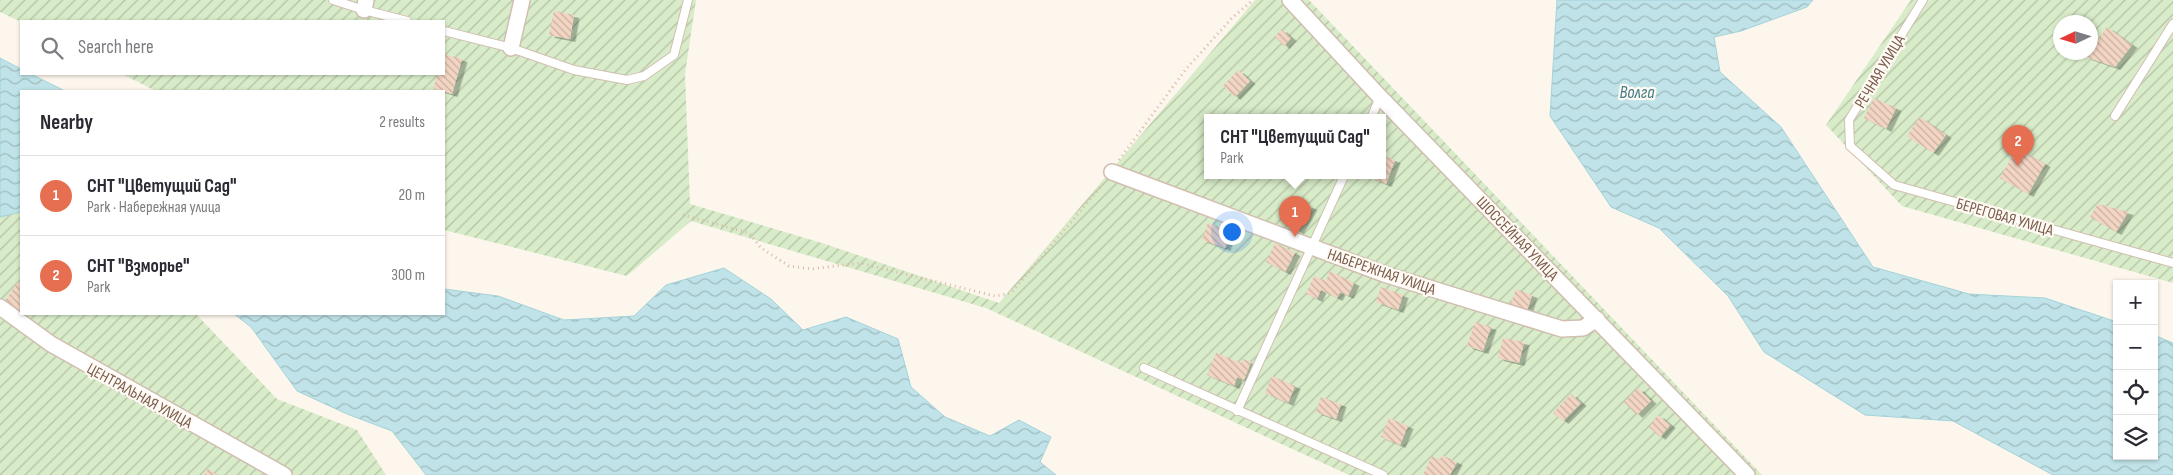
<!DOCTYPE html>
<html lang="en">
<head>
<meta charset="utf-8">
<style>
	:root { --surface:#fff; --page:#f7f7f7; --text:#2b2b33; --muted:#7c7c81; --line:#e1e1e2; --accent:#e76f51 }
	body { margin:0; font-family:"Sofia Sans Condensed",sans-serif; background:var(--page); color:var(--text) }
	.controls { position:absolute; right:15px; bottom:15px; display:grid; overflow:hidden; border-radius:0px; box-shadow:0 1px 4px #0004 }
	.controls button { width:45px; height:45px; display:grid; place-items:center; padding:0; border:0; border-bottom:1px solid var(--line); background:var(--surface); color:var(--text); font:25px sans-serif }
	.compass { position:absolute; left:2053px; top:15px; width:45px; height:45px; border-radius:50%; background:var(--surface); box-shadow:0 1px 4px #0004; rotate:266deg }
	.you { position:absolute; left:1231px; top:231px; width:18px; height:18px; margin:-12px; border:4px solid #fff; border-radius:50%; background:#1a73e8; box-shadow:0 0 0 8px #1a73e833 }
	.badge { display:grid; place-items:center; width:32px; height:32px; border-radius:50%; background:var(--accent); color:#fff; font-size:16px; font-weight:700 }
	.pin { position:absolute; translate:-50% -41px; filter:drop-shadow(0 1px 2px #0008) }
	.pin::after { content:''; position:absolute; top:26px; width:18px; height:15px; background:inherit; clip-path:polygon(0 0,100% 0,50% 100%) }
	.popup { position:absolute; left:1204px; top:114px; width:182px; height:65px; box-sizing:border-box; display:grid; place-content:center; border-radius:0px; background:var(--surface); filter:drop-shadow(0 1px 4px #0005); font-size:16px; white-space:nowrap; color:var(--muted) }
	.popup b { font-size:19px; color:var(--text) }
	.popup::after { content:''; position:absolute; left:50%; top:100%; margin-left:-10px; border:10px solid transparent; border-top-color:var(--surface) }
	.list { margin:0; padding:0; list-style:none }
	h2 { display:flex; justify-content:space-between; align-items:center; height:65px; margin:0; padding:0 20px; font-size:21px }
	h2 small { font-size:16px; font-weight:400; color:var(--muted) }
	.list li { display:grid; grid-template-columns:32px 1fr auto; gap:15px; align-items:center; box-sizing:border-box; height:80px; padding:0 20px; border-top:1px solid var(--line) }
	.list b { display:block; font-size:19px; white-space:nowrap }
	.list p { margin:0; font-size:16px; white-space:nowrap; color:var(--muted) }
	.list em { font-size:16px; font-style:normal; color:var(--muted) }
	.icon { flex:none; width:28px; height:28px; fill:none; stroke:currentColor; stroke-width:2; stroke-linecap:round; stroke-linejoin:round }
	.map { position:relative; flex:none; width:2173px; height:475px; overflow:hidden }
	.search { position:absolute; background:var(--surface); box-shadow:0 1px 4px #0004; left:20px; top:20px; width:425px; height:55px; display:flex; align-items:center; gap:12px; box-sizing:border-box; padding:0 18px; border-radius:0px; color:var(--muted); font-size:19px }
	.panel { position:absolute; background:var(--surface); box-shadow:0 1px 4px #0004; left:20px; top:90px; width:425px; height:225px; border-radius:0px }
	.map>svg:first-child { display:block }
	.garden { fill:url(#garden-furrows); fill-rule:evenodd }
	.water { fill:url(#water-waves); stroke:#a5d3da }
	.building { fill:url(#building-back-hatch); filter:url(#shadow) }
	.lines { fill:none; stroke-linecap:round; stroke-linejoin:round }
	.lane-casing { stroke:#d1beb0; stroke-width:10 }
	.street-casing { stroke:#d1beb0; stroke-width:18 }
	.path { stroke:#d9b8a5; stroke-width:3; stroke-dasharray:1 4; stroke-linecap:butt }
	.lane { stroke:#fff; stroke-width:8 }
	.street { stroke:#fff; stroke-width:15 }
	.labels { text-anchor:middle; stroke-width:4.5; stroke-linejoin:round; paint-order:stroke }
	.street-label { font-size:16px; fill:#7a5c4d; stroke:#fffaf3 }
	.water-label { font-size:18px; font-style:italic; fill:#437c86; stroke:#fffaf3 }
</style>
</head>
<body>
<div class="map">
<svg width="2173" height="475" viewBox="0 0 2173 475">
	<defs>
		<pattern id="garden-furrows" width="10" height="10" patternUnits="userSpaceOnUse" patternTransform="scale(1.25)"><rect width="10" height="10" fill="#d8ecc9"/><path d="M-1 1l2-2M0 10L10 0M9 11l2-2" fill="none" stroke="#b4c2a5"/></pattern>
		<pattern id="water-waves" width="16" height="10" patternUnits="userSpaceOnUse" patternTransform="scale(1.25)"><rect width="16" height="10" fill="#bfe3e8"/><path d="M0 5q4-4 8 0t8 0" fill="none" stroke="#a0bbbe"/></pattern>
		<pattern id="building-back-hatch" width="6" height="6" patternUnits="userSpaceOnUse" patternTransform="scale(1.25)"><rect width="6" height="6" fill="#f3d5c3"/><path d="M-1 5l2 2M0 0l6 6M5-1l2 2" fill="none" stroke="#cab0a1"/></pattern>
		<filter id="shadow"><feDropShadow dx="5.5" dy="3" stdDeviation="0" flood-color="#0004"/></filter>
	</defs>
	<rect width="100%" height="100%" fill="#fdf6ec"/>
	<g class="garden">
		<path d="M0,0H696L685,74L690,204L822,243L999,303L1255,0H1309L1762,475H1349L986,308L691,221L627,276L444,230V91H156L122,74H444V21L21,22L0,12ZM1208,118H1382V176H1208Z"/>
		<path d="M1911,0H2173V283L1902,206L1826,125ZM2060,22H2090V52H2060Z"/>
		<polygon points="0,187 21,204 21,314 196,314 277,399 357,430 386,475 0,475"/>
	</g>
	<g class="water">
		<polygon points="1557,0 1813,0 1807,7 1741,31 1714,37 1720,72 1781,127 1873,267 1969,294 2045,298 2117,322 2117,456 2154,456 2154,335 2173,343 2173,475 2053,475 1953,421 1865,415 1764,352 1728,296 1659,228 1611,207 1550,116"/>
		<polygon points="0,58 21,69 21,74 31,74 65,91 21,91 21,212 0,217"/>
		<polygon points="724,268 771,299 803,330 846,317 898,339 911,387 945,417 990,436 1019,420 1051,437 1040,462 1056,475 426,475 392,431 347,414 297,391 251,327 234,314 444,314 444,289 498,296 564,320 634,316 666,285"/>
	</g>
	<g class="building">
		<polygon points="554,11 574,15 570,39 549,35"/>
		<polygon points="2107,27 2132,45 2115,67 2086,57 2090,52"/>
		<polygon points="1281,29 1291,38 1284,46 1275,37"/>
		<polygon points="444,54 462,59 452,94 433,88 438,74 444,74"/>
		<polygon points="1238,70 1250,81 1235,97 1223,86"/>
		<polygon points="1874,98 1896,108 1886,129 1864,118"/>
		<polygon points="1920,117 1946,135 1933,153 1907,136"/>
		<polygon points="2017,148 2045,164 2028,194 2000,178"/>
		<polygon points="1382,155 1395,160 1386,184 1369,177 1382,176"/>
		<polygon points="1301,202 1312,207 1298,231 1289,226"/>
		<polygon points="2098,204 2128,212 2116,232 2090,217"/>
		<polygon points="1208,223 1231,231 1225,248 1202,240"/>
		<polygon points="1275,243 1295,253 1285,272 1266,262"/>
		<polygon points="1330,271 1354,283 1348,296 1340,292 1337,298 1321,290 1317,299 1306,294 1314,276 1326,281"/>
		<polygon points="18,282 21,284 21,312 5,301"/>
		<polygon points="1381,287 1403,295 1398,310 1376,302"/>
		<polygon points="1516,289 1532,295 1527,311 1510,305"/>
		<polygon points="1475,322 1491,327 1483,351 1467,346"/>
		<polygon points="1503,338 1524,342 1519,363 1498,358"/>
		<polygon points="1216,353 1241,363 1243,359 1251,362 1244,380 1237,377 1234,386 1207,375"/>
		<polygon points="1272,376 1295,386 1288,403 1265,393"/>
		<polygon points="1638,388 1651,401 1637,415 1624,402"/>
		<polygon points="1571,394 1581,403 1563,421 1553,413"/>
		<polygon points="1321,397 1341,404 1336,419 1316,412"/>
		<polygon points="1658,415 1670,425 1660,437 1649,427"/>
		<polygon points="1389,418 1408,426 1400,445 1381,437"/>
		<polygon points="1442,455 1457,462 1450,475 1423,475 1432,456 1440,460"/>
		<polygon points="208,469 218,475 204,475"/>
	</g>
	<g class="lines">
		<g class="lane-casing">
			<g id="lane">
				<polyline points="333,0 364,10 407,21"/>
				<polyline points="1923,0 1849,120 1850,146 1894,185 2173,263"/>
				<polyline points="444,31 511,48 574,70 627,80 644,76 674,55 688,0"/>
				<polyline points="2115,116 2173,24"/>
				<polyline points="1371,118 1380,97"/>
				<polyline points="1144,368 1383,475"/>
				<polyline points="1237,411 1344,176"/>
			</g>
		</g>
		<g class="street-casing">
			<g id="street">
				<polyline points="1290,0 1380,97 1747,475"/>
				<polyline points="364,10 366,0"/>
				<polyline points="511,48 522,0"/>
				<polyline points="1112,172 1384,274 1562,329 1583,328 1597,319"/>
				<polyline points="0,307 51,344 284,475"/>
			</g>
		</g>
		<g class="path">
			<polyline points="1119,160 1186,69 1232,18 1253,0"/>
			<polyline points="683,215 749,233 761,248 789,266 811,269 860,263 995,296 1011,293 1103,184"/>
		</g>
		<use href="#lane" class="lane"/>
		<use href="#street" class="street"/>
	</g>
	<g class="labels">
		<g class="street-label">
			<text transform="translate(1879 71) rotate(-59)" y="6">РЕЧНАЯ УЛИЦА</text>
			<text transform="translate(2005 216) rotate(16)" y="6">БЕРЕГОВАЯ УЛИЦА</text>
			<text transform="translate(1518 238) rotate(46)" y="6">ШОССЕЙНАЯ УЛИЦА</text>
			<text transform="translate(1382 271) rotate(19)" y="6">НАБЕРЕЖНАЯ УЛИЦА</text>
			<text transform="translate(140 395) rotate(29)" y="6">ЦЕНТРАЛЬНАЯ УЛИЦА</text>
		</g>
		<g class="water-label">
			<text x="1637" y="98">Волга</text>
		</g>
	</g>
</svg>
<div class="controls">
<button>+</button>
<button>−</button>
<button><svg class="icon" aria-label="locate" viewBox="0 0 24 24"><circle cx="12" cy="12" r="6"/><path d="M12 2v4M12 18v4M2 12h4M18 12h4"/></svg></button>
<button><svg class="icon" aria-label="layers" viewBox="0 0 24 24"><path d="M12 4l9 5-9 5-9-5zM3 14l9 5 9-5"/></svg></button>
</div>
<svg class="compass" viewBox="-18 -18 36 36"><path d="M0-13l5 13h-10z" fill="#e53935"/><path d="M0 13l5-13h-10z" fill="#7c7c81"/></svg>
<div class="you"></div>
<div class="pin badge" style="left:1295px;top:237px">1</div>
<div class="popup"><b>СНТ &quot;Цветущий Сад&quot;</b>Park</div>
<div class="pin badge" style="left:2018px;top:166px">2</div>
<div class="search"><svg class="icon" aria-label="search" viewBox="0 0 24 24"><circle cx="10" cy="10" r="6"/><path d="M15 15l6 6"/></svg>Search here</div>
<section class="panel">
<h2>Nearby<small>2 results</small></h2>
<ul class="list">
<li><span class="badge">1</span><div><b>СНТ &quot;Цветущий Сад&quot;</b><p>Park · Набережная улица</p></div><em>20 m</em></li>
<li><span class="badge">2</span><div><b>СНТ &quot;Взморье&quot;</b><p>Park</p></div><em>300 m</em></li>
</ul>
</section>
</div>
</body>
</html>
